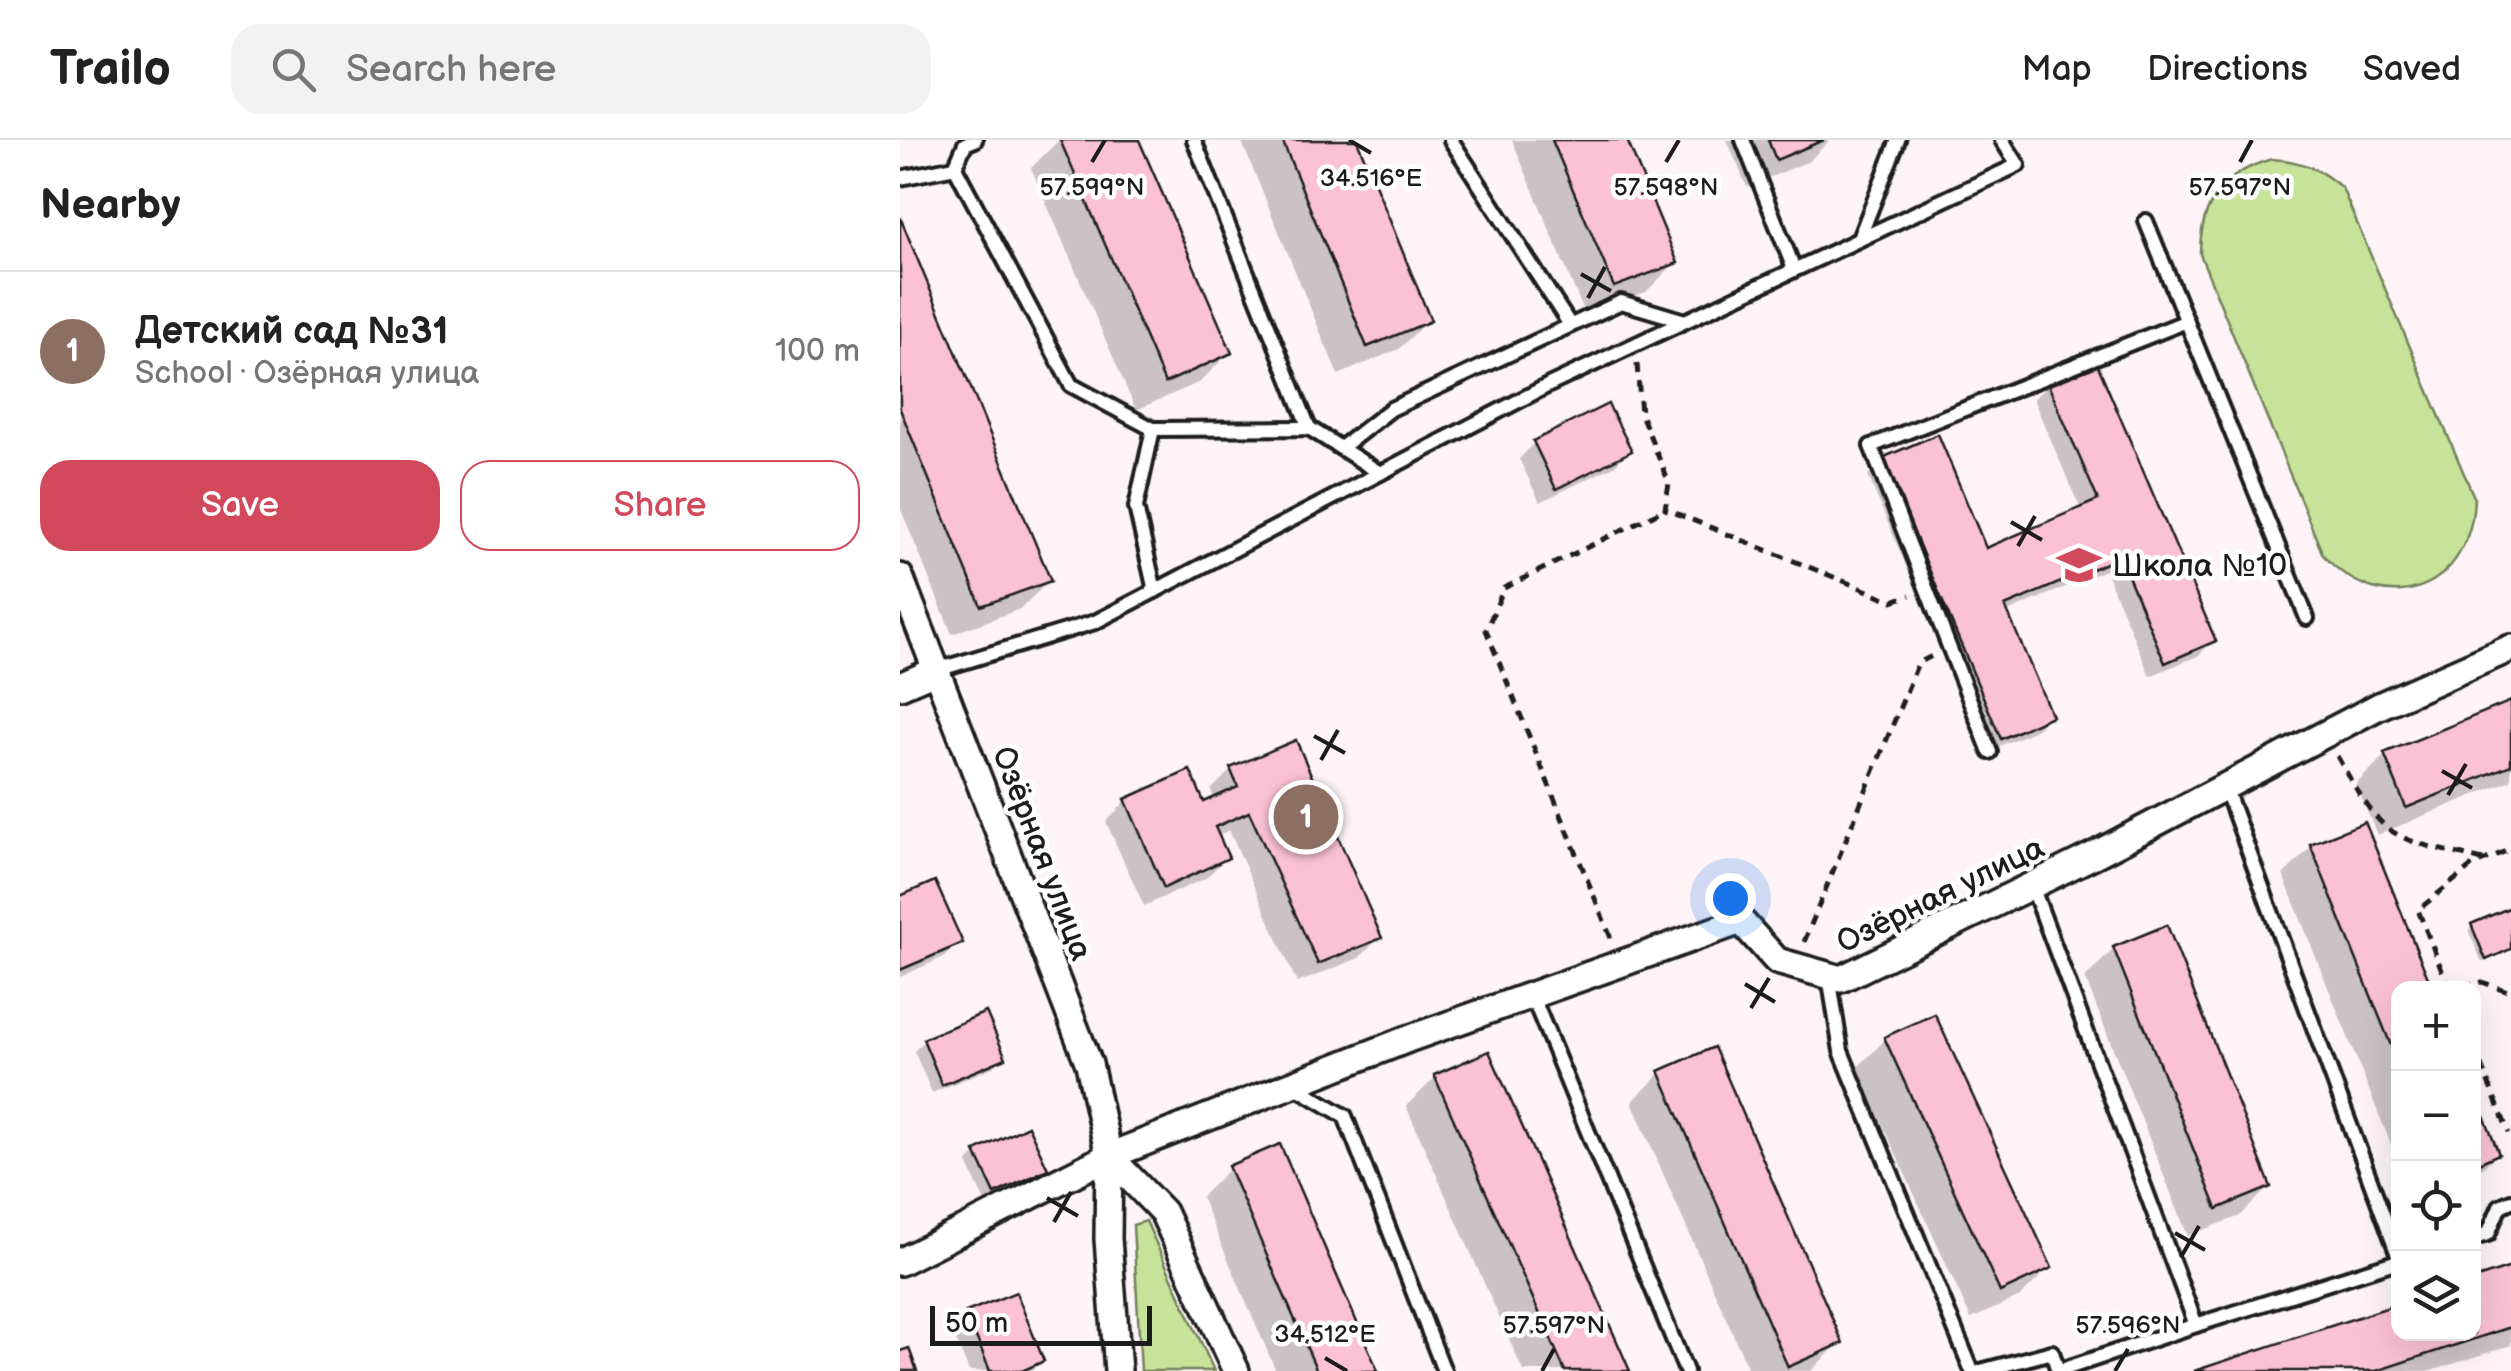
<!DOCTYPE html>
<html lang="en">
<head>
<meta charset="utf-8">
<style>
	:root { --surface:#fff; --page:#f2f2f2; --text:#222; --muted:#767676; --line:#e0e0e0; --accent:#d1495b }
	body { margin:0; font-family:"Balsamiq Sans",sans-serif; background:var(--page); color:var(--text) }
	.controls { position:absolute; right:30px; bottom:30px; display:grid; overflow:hidden; border-radius:20px; box-shadow:0 10px 40px #0002 }
	.controls button { width:90px; height:90px; display:grid; place-items:center; padding:0; border:0; border-bottom:2px solid var(--line); background:var(--surface); color:var(--text); font:50px sans-serif }
	.scale { position:absolute; left:30px; bottom:25px; width:222px; box-sizing:border-box; padding-left:10px; border:5px solid #1c1c1c; border-top:0; font-size:28px; line-height:35px; white-space:nowrap; color:#1c1c1c; -webkit-text-stroke:8px #fff; paint-order:stroke }
	.you { position:absolute; left:830px; top:758px; width:35px; height:35px; margin:-25px; border:8px solid #fff; border-radius:50%; background:#1a73e8; box-shadow:0 0 0 15px #1a73e833 }
	.badge { display:grid; place-items:center; width:65px; height:65px; border-radius:50%; background:var(--accent); color:#fff; font-size:32px; font-weight:700 }
	.pin { position:absolute; translate:-50% -50%; border:5px solid #fff; box-shadow:0 2px 10px #0006 }
	.list { margin:0; padding:0; list-style:none }
	h2 { display:flex; justify-content:space-between; align-items:center; height:130px; margin:0; padding:0 40px; font-size:42px }
	h2 small { font-size:32px; font-weight:400; color:var(--muted) }
	.list li { display:grid; grid-template-columns:65px 1fr auto; gap:30px; align-items:center; box-sizing:border-box; height:160px; padding:0 40px; border-top:2px solid var(--line) }
	.list b { display:block; font-size:38px; white-space:nowrap }
	.list p { margin:0; font-size:32px; white-space:nowrap; color:var(--muted) }
	.list em { font-size:32px; font-style:normal; color:var(--muted) }
	.actions { display:flex; gap:20px; padding:30px 40px }
	.actions a { flex:1; padding:22px 0; border:2px solid var(--accent); border-radius:30px; text-align:center; font-size:35px; color:var(--accent) }
	.actions .main { background:var(--accent); color:#fff }
	.icon { flex:none; width:55px; height:55px; fill:none; stroke:currentColor; stroke-width:2; stroke-linecap:round; stroke-linejoin:round }
	.map { position:relative; flex:none; width:1611px; height:1231px; overflow:hidden }
	header { display:flex; align-items:center; gap:60px; box-sizing:border-box; height:140px; padding:0 50px; background:var(--surface); border-bottom:2px solid var(--line) }
	header strong { font-size:48px }
	nav { display:flex; gap:55px; margin-inline-start:auto; font-size:35px }
	.search { width:700px; height:90px; background:var(--page); display:flex; align-items:center; gap:25px; box-sizing:border-box; padding:0 35px; border-radius:30px; color:var(--muted); font-size:38px }
	main { display:flex }
	aside { flex:1; background:var(--surface) }
	.map>svg:first-child { display:block }
	.green { fill:#c7e39a; stroke:#72805b; stroke-width:2.5 }
	.shadow { fill:#0003 }
	.building { fill:#fbc2d5; stroke:#1c1c1c; stroke-width:2.5 }
	.lines { fill:none; stroke-linecap:round; stroke-linejoin:round }
	.lane-casing { stroke:#1c1c1c; stroke-width:20 }
	.street-casing { stroke:#1c1c1c; stroke-width:32 }
	.path { stroke:#1c1c1c; stroke-width:5; stroke-dasharray:10 8; stroke-linecap:butt }
	.lane { stroke:#fff; stroke-width:12 }
	.street { stroke:#fff; stroke-width:25 }
	.ticks { fill:none; stroke:#1c1c1c; stroke-width:4 }
	.labels { text-anchor:middle; stroke-width:9; stroke-linejoin:round; paint-order:stroke }
	.poi-label { font-size:32px; fill:#1c1c1c; stroke:#fff; text-anchor:start }
	.street-label { font-size:32px; fill:#1c1c1c; stroke:#fff }
	.ticks-label { font-size:25px; text-anchor:middle; fill:#1c1c1c; stroke:#fff; stroke-width:9; stroke-linejoin:round; paint-order:stroke }
</style>
</head>
<body>
<header>
<strong>Trailo</strong>
<div class="search"><svg class="icon" aria-label="search" viewBox="0 0 24 24"><circle cx="10" cy="10" r="6"/><path d="M15 15l6 6"/></svg>Search here</div>
<nav><a>Map</a><a>Directions</a><a>Saved</a></nav>
</header>
<main>
<aside>
<h2>Nearby<small></small></h2>
<ul class="list">
<li><span class="badge" style="background:#8d6e63">1</span><div><b>Детский сад №31</b><p>School · Озёрная улица</p></div><em>100 m</em></li>
</ul>
<div class="actions"><a class="main">Save</a><a>Share</a></div>
</aside>
<div class="map">
<svg width="1611" height="1231" viewBox="0 0 1611 1231">
	<rect width="100%" height="100%" fill="#fef3f7"/>
	<filter id="ink" filterUnits="userSpaceOnUse"><feTurbulence type="fractalNoise" baseFrequency=".01" numOctaves="2"/><feDisplacementMap in="SourceGraphic" scale="20" xChannelSelector="R" yChannelSelector="G"/><feConvolveMatrix kernelMatrix="1 2 1 2 8 2 1 2 1" color-interpolation-filters="sRGB"/></filter>
	<g filter="url(#ink)">
		<g class="green">
			<path d="M1372,19C1402,21 1419,28 1442,48L1574,357C1572,449 1486,484 1423,415L1300,114C1300,63 1323,33 1372,19Z"/>
			<polygon points="246,1081 314,1231 241,1231 233,1085"/>
		</g>
		<g class="shadow">
			<polygon points="159,0 236,0 329,213 300,242 236,270 131,28"/>
			<polygon points="341,0 454,0 528,180 499,209 438,235"/>
			<polygon points="612,0 724,0 775,123 746,152 685,174"/>
			<polygon points="827,0 930,0 909,21 847,47"/>
			<polygon points="0,83 149,441 120,469 52,494 0,367"/>
			<polygon points="1149,244 1313,501 1298,516 1250,536 1205,430 1105,473 1149,576 1134,591 1085,612 968,336 983,320 1085,411 1181,370 1133,259"/>
			<polygon points="707,267 729,311 714,326 640,362 619,319 634,303"/>
			<polygon points="1611,564 1611,640 1477,695 1456,644 1485,615"/>
			<polygon points="331,630 479,798 459,818 397,843 329,690 317,696 326,718 306,738 244,766 206,682 226,661 303,665 315,660 311,650"/>
			<polygon points="1464,685 1530,848 1498,848 1498,1022 1383,735 1412,706"/>
			<polygon points="0,759 60,802 44,817 0,837"/>
			<polygon points="1611,769 1611,809 1582,822 1568,790"/>
			<polygon points="1214,809 1369,1047 1340,1076 1288,1096 1185,838"/>
			<polygon points="985,900 1149,1128 1120,1157 1071,1179 957,928"/>
			<polygon points="24,901 103,917 93,927 32,953 14,911"/>
			<polygon points="760,934 940,1202 911,1231 849,1231 732,962"/>
			<polygon points="535,938 727,1231 623,1231 506,966"/>
			<polygon points="1574,957 1596,1014 1574,1037"/>
			<polygon points="77,1013 145,1029 135,1039 85,1062 67,1023"/>
			<polygon points="330,1028 475,1231 376,1231 301,1057"/>
			<polygon points="1611,1130 1611,1205 1531,1231 1302,1231 1498,1167 1498,1194 1574,1194 1574,1142"/>
			<polygon points="67,1174 142,1221 131,1231 69,1231 52,1190"/>
		</g>
		<g class="building">
			<polygon points="160,0 239,0 332,213 265,243"/>
			<polygon points="382,0 457,0 531,181 467,207"/>
			<polygon points="652,0 727,0 778,123 714,147"/>
			<polygon points="868,0 924,0 876,20"/>
			<polygon points="0,77 151,441 81,466 0,269"/>
			<polygon points="1196,221 1316,501 1265,523 1220,417 1105,466 1152,576 1101,599 982,318 1038,294 1086,408 1198,360 1147,242"/>
			<polygon points="708,264 732,311 656,349 633,301"/>
			<polygon points="1611,561 1611,625 1506,668 1484,613"/>
			<polygon points="396,600 482,798 418,824 349,672 315,687 329,718 264,748 225,659 290,630 304,662 338,647 330,628"/>
			<polygon points="1465,682 1532,848 1498,848 1498,923 1410,704"/>
			<polygon points="35,741 63,803 0,830 0,756"/>
			<polygon points="1611,767 1611,809 1586,820 1571,784"/>
			<polygon points="1267,785 1371,1047 1317,1069 1213,807"/>
			<polygon points="86,872 106,918 42,945 23,899"/>
			<polygon points="1035,874 1152,1128 1100,1152 984,897"/>
			<polygon points="814,907 943,1203 888,1227 759,931"/>
			<polygon points="589,911 730,1231 665,1231 534,935"/>
			<polygon points="1574,951 1599,1014 1574,1025"/>
			<polygon points="128,986 148,1029 95,1054 75,1011"/>
			<polygon points="380,1004 478,1231 417,1231 328,1026"/>
			<polygon points="1611,1127 1611,1187 1476,1231 1294,1231 1498,1164 1498,1194 1574,1194 1574,1139"/>
			<polygon points="116,1152 144,1221 122,1231 90,1231 66,1172"/>
			<polygon points="9,1208 17,1231 0,1231 0,1211"/>
		</g>
		<g class="lines">
			<g class="lane-casing">
				<g id="lane">
					<polyline points="294,0 409,288"/>
					<polyline points="551,0 670,185"/>
					<polyline points="843,0 894,129"/>
					<polyline points="55,27 65,4 75,0"/>
					<polyline points="0,38 55,27 171,245 253,289 409,288 480,333"/>
					<polyline points="1246,81 1407,478"/>
					<polyline points="959,99 998,0"/>
					<polyline points="253,289 236,367 255,451"/>
					<polyline points="441,308 491,269 721,162 785,181"/>
					<polyline points="37,530 195,482 649,245 1118,25 1102,0"/>
					<polyline points="1090,612 971,306 1287,181"/>
					<polyline points="1325,647 1498,1115"/>
					<polyline points="1132,746 1296,1185 1158,1231"/>
					<polyline points="929,836 941,911 1072,1231"/>
					<polyline points="632,855 786,1231"/>
					<polyline points="394,946 445,976 544,1231"/>
					<polyline points="1574,1098 1588,1094 1600,1066 1611,1061"/>
					<polyline points="1296,1185 1498,1121"/>
					<polyline points="1081,1231 1152,1212 1158,1231"/>
				</g>
			</g>
			<g class="street-casing">
				<g id="street">
					<polyline points="0,437 189,924 209,1016 208,1099 218,1231"/>
					<polyline points="0,546 37,530"/>
					<polyline points="209,1016 263,1072 336,1231"/>
					<polyline points="0,1122 209,1016 508,899 841,781 877,821 941,839 1200,712 1479,566 1611,508"/>
				</g>
			</g>
			<g class="path">
				<polyline points="737,224 741,274 769,343 765,369 993,461 1010,455"/>
				<path d="M1437,616C1487,704 1488,696 1583,720"/>
				<polyline points="711,798 586,490 604,448 765,369"/>
				<polyline points="904,802 1018,523 1034,515"/>
				<polyline points="1549,848 1518,770 1573,725 1611,709"/>
				<polyline points="1563,848 1582,842 1611,852"/>
				<polyline points="1574,908 1609,993"/>
			</g>
			<use href="#lane" class="lane"/>
			<use href="#street" class="street"/>
		</g>
	</g>
	<path class="ticks" d="M449,0L471,13M192,22L205,0M766,22L779,0M1340,22L1352,0M681,134L711,151M688,158L705,127M1111,382L1142,400M1118,406L1135,376M414,596L445,613M421,620L438,590M1542,631L1572,648M1548,655L1566,624M845,844L875,862M851,868L869,838M147,1058L178,1076M154,1082L171,1052M1275,1093L1305,1110M1281,1117L1299,1086M425,1218L447,1231M642,1231L654,1209M1215,1231L1228,1209"/>
	<defs>
		<g id="school-bare" transform="scale(3.45)"><path d="M0-5L7-2L0 1L-7-2ZM-4 1L0 2.5L4 1V4Q0 6-4 4Z" fill="#d1495b" stroke="#fff" stroke-width="2.5" paint-order="stroke"/></g>
	</defs>
	<g fill-rule="evenodd">
		<use href="#school-bare" x="1179" y="425"/>
	</g>
	<g class="labels">
		<g class="poi-label">
			<text x="1212" y="436">Школа №10</text>
		</g>
		<g class="street-label">
			<text transform="translate(143 713) rotate(69)" y="11">Озёрная улица</text>
			<text transform="translate(1040 754) rotate(-26)" y="11">Озёрная улица</text>
		</g>
	</g>
	<g class="ticks-label">
		<text x="471" y="46">34.516°E</text>
		<text x="192" y="55">57.599°N</text>
		<text x="766" y="55">57.598°N</text>
		<text x="1340" y="55">57.597°N</text>
		<text x="654" y="1193">57.597°N</text>
		<text x="1228" y="1193">57.596°N</text>
		<text x="425" y="1202">34.512°E</text>
	</g>
</svg>
<div class="controls">
<button>+</button>
<button>−</button>
<button><svg class="icon" aria-label="locate" viewBox="0 0 24 24"><circle cx="12" cy="12" r="6"/><path d="M12 2v4M12 18v4M2 12h4M18 12h4"/></svg></button>
<button><svg class="icon" aria-label="layers" viewBox="0 0 24 24"><path d="M12 4l9 5-9 5-9-5zM3 14l9 5 9-5"/></svg></button>
</div>
<div class="scale">50 m</div>
<div class="you"></div>
<div class="pin badge" style="left:406px;top:677px;background:#8d6e63">1</div>
</div>
</main>
</body>
</html>
